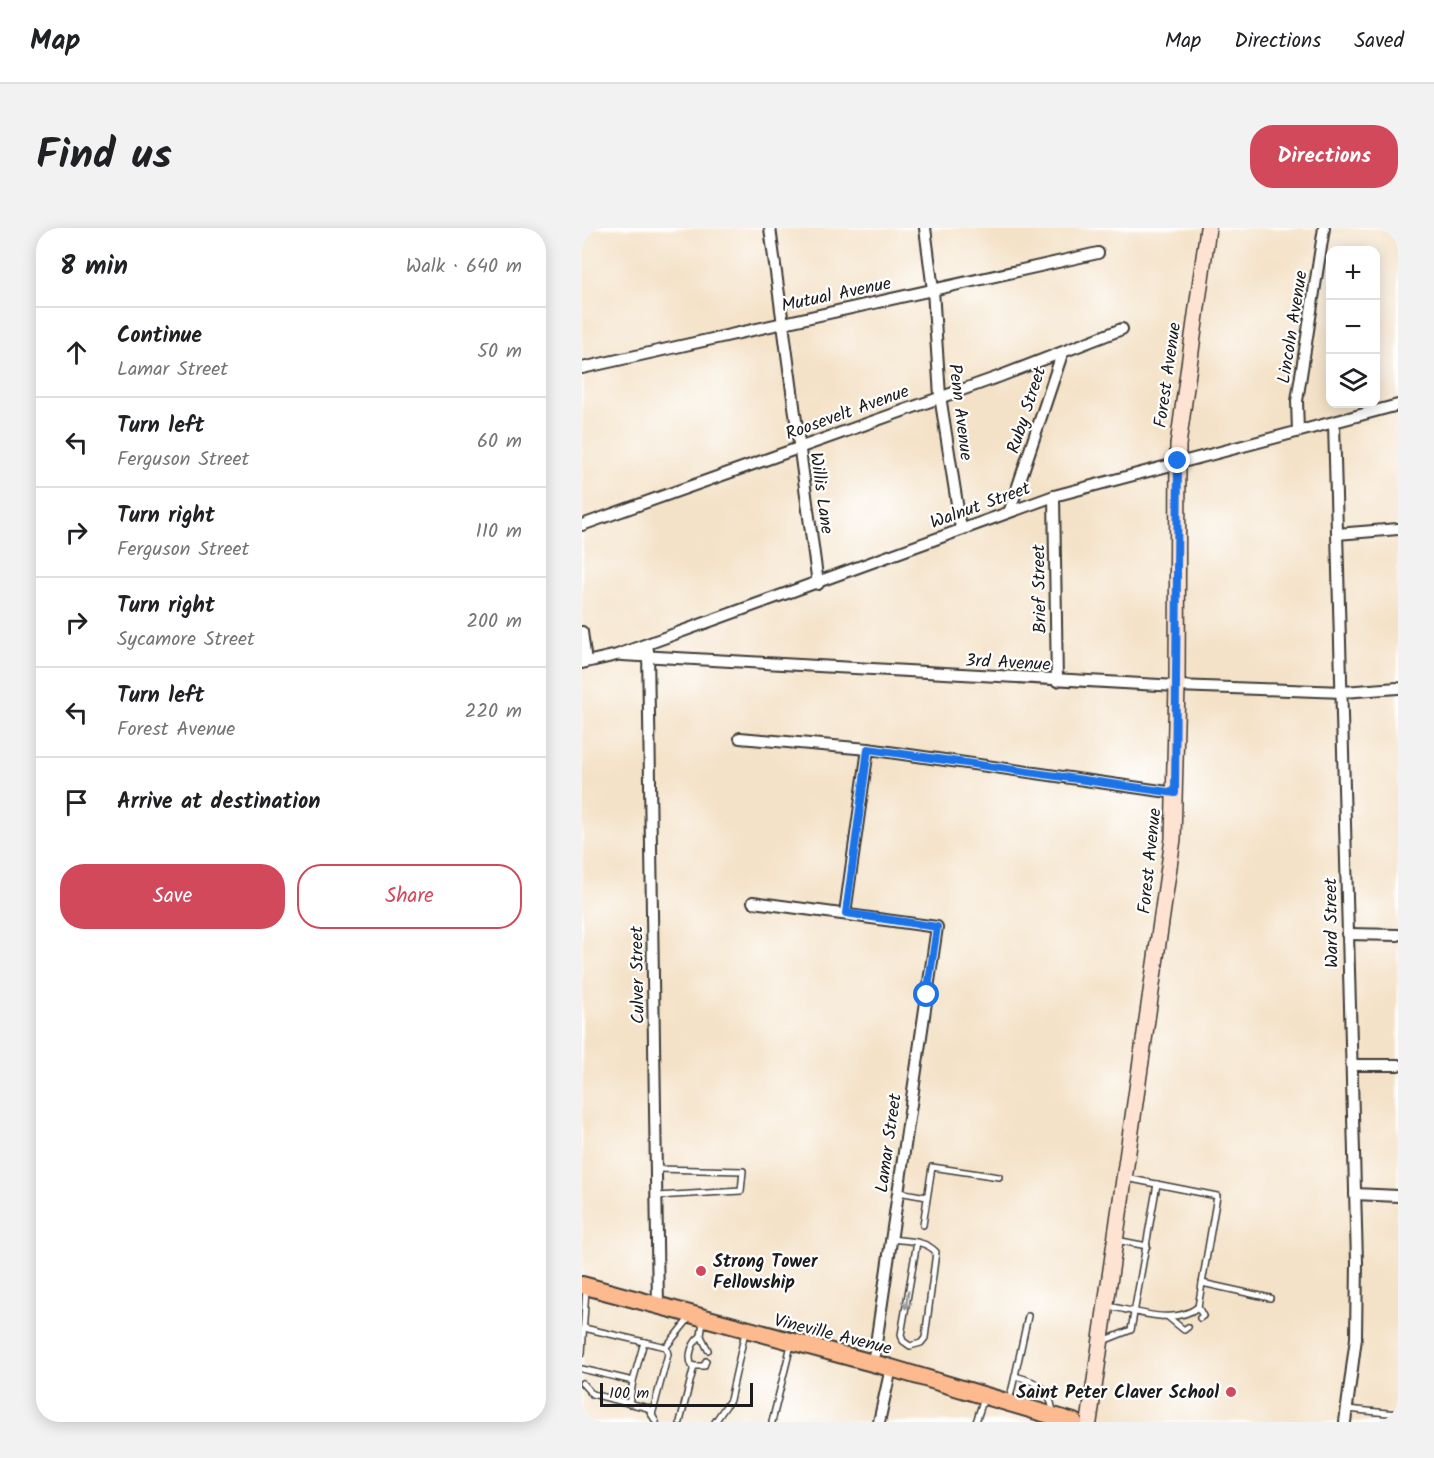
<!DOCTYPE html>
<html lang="en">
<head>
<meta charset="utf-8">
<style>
	:root { --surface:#fff; --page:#f2f2f2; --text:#202124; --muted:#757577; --line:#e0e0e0; --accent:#d1495b }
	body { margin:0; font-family:Kalam,sans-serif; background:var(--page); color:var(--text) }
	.controls { position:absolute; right:18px; top:18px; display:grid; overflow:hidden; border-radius:12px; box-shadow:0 3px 15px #0003 }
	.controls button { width:54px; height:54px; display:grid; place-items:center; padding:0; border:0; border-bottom:2px solid var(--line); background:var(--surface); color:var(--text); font:30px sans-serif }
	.scale { position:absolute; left:18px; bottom:15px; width:153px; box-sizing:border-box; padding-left:6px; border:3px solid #1c1c1c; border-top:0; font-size:16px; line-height:21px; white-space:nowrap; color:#1c1c1c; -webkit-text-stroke:4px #fff; paint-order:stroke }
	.stop { position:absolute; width:18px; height:18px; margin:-14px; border:4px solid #1a73e8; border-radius:50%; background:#fff }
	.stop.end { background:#1a73e8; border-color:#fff; box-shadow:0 2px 6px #0008 }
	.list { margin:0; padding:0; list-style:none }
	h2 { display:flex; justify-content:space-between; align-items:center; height:78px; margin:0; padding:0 24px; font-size:26px }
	h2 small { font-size:20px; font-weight:400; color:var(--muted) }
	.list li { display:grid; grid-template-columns:39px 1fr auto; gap:18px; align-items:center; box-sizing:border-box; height:90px; padding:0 24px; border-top:2px solid var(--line) }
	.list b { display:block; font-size:22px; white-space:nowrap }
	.list p { margin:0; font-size:20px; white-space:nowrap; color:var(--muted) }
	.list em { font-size:20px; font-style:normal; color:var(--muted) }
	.actions { display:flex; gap:12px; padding:18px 24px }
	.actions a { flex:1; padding:14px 0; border:2px solid var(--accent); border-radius:24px; text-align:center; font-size:21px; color:var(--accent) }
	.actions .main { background:var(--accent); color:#fff }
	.icon { flex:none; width:33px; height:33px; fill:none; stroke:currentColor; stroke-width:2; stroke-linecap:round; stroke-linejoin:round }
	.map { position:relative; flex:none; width:816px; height:1194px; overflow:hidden; border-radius:24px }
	header { display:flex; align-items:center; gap:36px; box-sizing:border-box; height:84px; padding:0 30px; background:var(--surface); border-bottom:2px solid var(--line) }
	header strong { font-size:28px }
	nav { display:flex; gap:33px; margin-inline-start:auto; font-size:21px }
	.intro { display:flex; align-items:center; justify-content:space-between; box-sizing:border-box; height:144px; padding:0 36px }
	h1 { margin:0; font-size:42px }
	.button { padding:15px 27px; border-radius:24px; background:var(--accent); color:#fff; font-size:21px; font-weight:700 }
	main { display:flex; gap:36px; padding:0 36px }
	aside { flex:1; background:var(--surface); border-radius:24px; box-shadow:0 3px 15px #0003 }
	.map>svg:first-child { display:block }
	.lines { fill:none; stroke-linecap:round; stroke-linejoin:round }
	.lane-casing { stroke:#3c3a36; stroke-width:8 }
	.street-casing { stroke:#3c3a36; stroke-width:14 }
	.secondary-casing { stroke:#3c3a36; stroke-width:18 }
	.primary-casing { stroke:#3c3a36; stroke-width:20 }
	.lane { stroke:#fff; stroke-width:5 }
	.street { stroke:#fff; stroke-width:10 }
	.secondary { stroke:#fee3d2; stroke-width:15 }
	.primary { stroke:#fcba8e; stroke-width:16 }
	.oneway { stroke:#999 }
	.route { stroke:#1a73e8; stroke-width:8 }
	.poi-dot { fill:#d1495b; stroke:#fff; stroke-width:2 }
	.labels { text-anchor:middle; stroke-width:4.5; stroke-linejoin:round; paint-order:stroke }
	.street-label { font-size:18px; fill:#1c1c1c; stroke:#fff }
	.poi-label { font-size:18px; font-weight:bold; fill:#1c1c1c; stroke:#fff; text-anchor:start }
</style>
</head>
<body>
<header>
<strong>Map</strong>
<nav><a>Map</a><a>Directions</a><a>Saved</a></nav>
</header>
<div class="intro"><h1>Find us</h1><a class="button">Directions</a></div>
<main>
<aside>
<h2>8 min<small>Walk · 640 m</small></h2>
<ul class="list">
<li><svg class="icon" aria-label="ahead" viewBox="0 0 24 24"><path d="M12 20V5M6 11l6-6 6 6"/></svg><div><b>Continue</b><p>Lamar Street</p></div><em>50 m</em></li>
<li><svg class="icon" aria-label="left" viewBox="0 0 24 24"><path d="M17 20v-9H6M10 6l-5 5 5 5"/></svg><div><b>Turn left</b><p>Ferguson Street</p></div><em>60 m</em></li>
<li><svg class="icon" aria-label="right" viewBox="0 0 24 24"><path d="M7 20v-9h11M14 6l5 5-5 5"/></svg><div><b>Turn right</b><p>Ferguson Street</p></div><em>110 m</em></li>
<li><svg class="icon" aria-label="right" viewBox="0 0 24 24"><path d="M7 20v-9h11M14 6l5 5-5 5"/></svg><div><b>Turn right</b><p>Sycamore Street</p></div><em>200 m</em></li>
<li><svg class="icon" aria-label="left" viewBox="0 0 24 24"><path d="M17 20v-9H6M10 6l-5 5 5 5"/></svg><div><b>Turn left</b><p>Forest Avenue</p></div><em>220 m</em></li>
<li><svg class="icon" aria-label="arrive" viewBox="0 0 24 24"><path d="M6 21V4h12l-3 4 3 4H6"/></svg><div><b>Arrive at destination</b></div></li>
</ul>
<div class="actions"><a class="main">Save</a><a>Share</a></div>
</aside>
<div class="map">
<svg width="816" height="1194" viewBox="0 0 816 1194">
	<rect width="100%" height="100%" fill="#fff"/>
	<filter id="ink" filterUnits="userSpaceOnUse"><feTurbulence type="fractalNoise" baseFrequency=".0167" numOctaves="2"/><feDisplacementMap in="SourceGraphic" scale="12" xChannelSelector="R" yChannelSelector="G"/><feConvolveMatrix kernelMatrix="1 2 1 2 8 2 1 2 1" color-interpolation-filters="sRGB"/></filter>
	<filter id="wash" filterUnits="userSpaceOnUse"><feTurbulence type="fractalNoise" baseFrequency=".008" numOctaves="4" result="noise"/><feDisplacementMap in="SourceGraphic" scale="24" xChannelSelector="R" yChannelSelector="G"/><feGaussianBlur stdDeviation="1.35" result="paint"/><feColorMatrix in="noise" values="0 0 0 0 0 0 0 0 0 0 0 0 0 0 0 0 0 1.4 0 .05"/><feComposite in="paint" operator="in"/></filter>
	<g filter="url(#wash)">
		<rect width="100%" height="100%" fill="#f4e2c8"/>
	</g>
	<g filter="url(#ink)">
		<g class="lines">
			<g class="lane-casing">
				<g id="lane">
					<polyline points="74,941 161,943 159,963 75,968"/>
					<polyline points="316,964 345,969"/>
					<polyline points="341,997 350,939 417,949"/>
					<path d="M309,1011C325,1013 343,1012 354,1024L343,1110L339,1115L328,1118L321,1113L319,1107L335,1014"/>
					<polyline points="534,1012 565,1018"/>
					<polyline points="620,1055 688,1070"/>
					<path d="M526,1078C555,1083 592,1098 616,1079L635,968L544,950"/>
					<polyline points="616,1079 621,1088 618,1090"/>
					<polyline points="586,1089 602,1102 606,1099"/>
					<polyline points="121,1093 119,1108 126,1122"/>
					<polyline points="2,1100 84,1119 109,1088"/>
					<path d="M119,1108C110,1114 105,1128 110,1138H122L124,1133"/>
					<polyline points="521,1113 549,1102 575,956"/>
					<polyline points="0,1125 4,1060"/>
					<polyline points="0,1141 51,1153 62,1114"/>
					<polyline points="433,1148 446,1088"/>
					<polyline points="0,1155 10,1166 66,1180 74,1194"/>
					<path d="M427,1173L433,1148C456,1154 467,1159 471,1183"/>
					<polyline points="47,1176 51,1153"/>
					<polyline points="765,1181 816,1186"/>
					<polyline points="70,1187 86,1126 84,1119"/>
					<polyline points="98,1194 112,1138"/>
					<polyline points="133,1194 148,1172 163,1104"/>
					<polyline points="190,1194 209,1117"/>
					<polyline points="394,1194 402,1170"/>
				</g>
			</g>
			<g class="street-casing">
				<g id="street">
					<polyline points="188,0 236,356"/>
					<polyline points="343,0 351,62 358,168 379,301"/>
					<polyline points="0,140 516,25"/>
					<polyline points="752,195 775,1034 774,1110 763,1194"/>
					<polyline points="716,203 715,173 742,0"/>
					<polyline points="472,268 475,453"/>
					<polyline points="428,282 480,126"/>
					<polyline points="0,297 416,149 540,101"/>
					<polyline points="755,306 816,301"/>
					<polyline points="0,404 4,434"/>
					<polyline points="66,422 76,1078"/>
					<polyline points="40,427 595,458 761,464 816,460"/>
					<polyline points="0,435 35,427 472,268 816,177"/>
					<polyline points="158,510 286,521 593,565"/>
					<polyline points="171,674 355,699 291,1136"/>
					<polyline points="263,685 286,521"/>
					<polyline points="765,706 816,707"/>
					<polyline points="770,837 816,837"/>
					<polyline points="773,966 816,968"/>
					<polyline points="297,1194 309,1140"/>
				</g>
			</g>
			<g class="secondary-casing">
				<polyline id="secondary" points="507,1194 591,611 595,458 596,217 626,0"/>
			</g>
			<g class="primary-casing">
				<polyline id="primary" points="0,1057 309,1140 492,1194"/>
			</g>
			<use href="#lane" class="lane"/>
			<use href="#street" class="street"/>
			<use href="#secondary" class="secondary"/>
			<use href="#primary" class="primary"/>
		</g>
		<defs><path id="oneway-shaft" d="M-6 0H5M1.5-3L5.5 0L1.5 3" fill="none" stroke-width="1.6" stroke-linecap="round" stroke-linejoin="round" transform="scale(1.5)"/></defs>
		<use class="oneway" href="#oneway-shaft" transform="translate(325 1072) rotate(99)"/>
	</g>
	<g class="lines" filter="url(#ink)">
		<polyline class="route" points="345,767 355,699 264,685 286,521 593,565 596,233"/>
	</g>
	<g class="poi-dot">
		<circle cx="119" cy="1043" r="6"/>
		<circle cx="649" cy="1164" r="6"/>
	</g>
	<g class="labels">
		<g class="street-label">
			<text transform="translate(254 66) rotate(-12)" y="6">Mutual Avenue</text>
			<text transform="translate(710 99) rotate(-81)" y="6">Lincoln Avenue</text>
			<text transform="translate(585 147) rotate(-82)" y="6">Forest Avenue</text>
			<text transform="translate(444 182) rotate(-72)" y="6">Ruby Street</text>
			<text transform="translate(265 184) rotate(-20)" y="6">Roosevelt Avenue</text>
			<text transform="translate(379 184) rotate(83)" y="6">Penn Avenue</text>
			<text transform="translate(240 265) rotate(82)" y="6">Willis Lane</text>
			<text transform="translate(398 277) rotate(-20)" y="6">Walnut Street</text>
			<text transform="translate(457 361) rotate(-91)" y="6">Brief Street</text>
			<text transform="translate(426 434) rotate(3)" y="6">3rd Avenue</text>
			<text transform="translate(567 633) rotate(-84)" y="6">Forest Avenue</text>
			<text transform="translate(749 695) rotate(-91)" y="6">Ward Street</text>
			<text transform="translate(55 747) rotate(-91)" y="6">Culver Street</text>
			<text transform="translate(306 915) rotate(-82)" y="6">Lamar Street</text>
			<text transform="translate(251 1106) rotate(14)" y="6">Vineville Avenue</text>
		</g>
		<g class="poi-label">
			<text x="131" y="1039">Strong Tower<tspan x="131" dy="21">Fellowship</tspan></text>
			<text x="637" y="1170" text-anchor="end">Saint Peter Claver School</text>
		</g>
	</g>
</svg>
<div class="controls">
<button>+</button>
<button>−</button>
<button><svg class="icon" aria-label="layers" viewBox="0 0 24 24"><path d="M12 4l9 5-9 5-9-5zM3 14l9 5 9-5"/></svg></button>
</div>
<div class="scale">100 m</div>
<div class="stop" style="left:345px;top:767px"></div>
<div class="stop end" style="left:596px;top:233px"></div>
</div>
</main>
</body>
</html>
